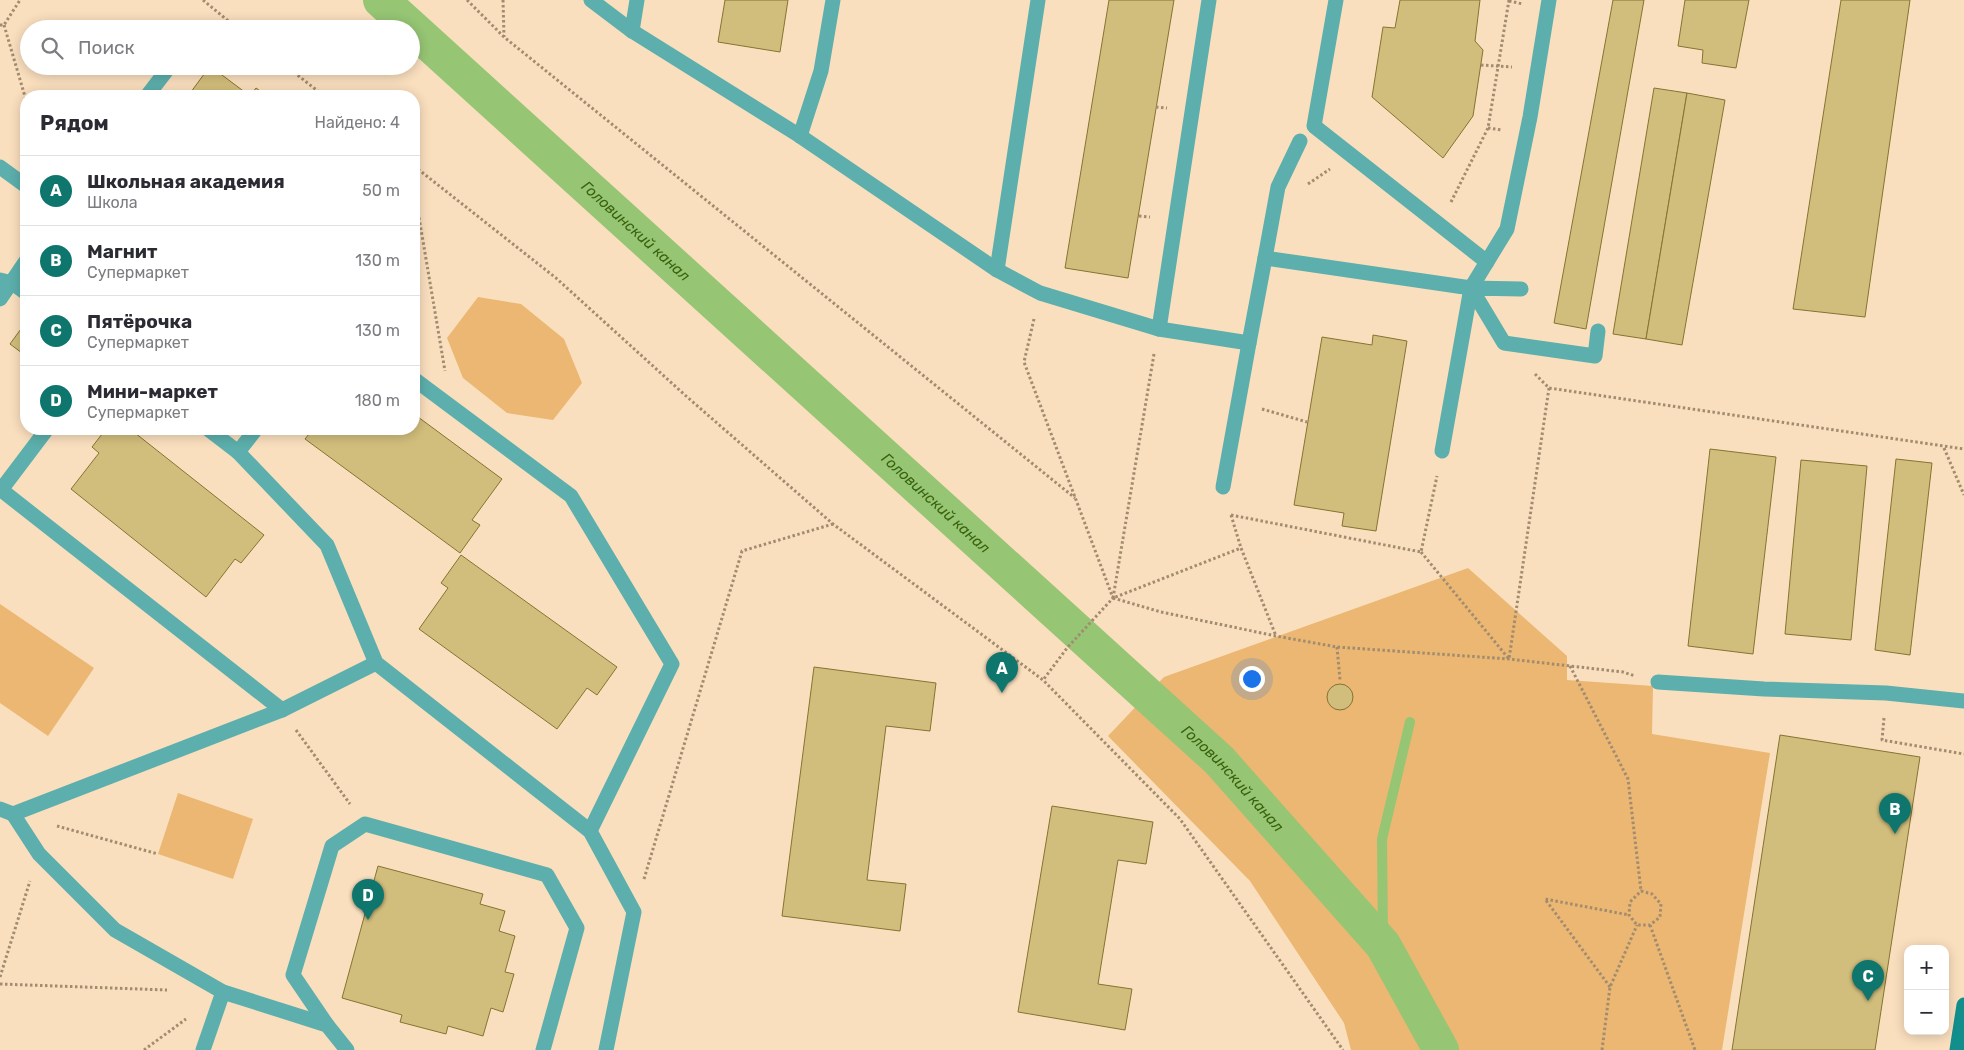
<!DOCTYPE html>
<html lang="ru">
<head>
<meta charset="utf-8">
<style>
	:root { --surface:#fff; --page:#f2f2f3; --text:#2b2b33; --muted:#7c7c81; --line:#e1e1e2; --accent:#0f766e }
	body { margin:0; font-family:Rubik,sans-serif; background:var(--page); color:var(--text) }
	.controls { position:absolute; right:15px; bottom:15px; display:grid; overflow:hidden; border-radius:10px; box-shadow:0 2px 12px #0003 }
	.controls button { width:45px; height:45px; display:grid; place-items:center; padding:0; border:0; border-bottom:1px solid var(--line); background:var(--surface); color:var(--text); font:25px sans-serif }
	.you { position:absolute; left:1251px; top:678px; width:18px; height:18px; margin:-12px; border:4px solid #fff; border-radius:50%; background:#1a73e8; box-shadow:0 0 0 8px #1a73e833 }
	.badge { display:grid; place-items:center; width:32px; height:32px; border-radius:50%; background:var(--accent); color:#fff; font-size:16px; font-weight:700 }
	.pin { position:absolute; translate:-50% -41px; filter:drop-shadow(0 1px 2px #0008) }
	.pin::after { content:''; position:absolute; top:26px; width:18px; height:15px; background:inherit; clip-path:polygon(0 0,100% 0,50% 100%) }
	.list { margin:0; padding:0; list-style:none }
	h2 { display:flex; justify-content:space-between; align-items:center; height:65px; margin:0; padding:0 20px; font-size:21px }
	h2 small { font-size:16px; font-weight:400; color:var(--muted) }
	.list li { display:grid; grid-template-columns:32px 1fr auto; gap:15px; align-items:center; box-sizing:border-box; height:70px; padding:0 20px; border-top:1px solid var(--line) }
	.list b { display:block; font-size:19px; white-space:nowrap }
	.list p { margin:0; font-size:16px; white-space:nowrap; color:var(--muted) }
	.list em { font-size:16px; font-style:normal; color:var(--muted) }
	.icon { flex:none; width:28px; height:28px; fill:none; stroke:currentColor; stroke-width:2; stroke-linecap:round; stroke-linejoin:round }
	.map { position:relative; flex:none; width:1964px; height:1050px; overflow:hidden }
	.search { position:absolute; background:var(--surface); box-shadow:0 2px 12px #0003; left:20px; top:20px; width:400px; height:55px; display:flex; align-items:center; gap:12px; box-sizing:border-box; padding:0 18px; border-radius:28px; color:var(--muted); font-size:19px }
	.panel { position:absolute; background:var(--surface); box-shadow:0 2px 12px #0003; left:20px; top:90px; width:400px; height:345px; border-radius:20px }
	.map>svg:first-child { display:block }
	.green { fill:#ebb772 }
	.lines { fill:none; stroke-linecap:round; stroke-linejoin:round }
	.stream { stroke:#96c574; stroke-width:10 }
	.canal { stroke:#96c574; stroke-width:36 }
	.building { fill:#d2be7c; stroke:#867331 }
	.path { stroke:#a28c6f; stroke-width:3; stroke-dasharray:2.5 2.5; stroke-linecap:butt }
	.lane { stroke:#5cafac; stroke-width:15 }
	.secondary { stroke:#128f8d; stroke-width:15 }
	.labels { text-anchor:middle; stroke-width:4.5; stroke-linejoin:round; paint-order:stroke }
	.water-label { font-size:15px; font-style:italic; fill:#38620c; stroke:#f8efe4 }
</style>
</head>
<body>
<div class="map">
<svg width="1964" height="1050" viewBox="0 0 1964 1050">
	<rect width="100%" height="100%" fill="#fadfbe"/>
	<g class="green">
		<polygon points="478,297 521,304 564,339 582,383 553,420 507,413 463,378 447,338"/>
		<polygon points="1468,568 1567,656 1567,680 1653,686 1652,734 1770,753 1722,1050 1351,1050 1344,1023 1250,881 1108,736 1164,677"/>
		<polygon points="0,604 94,668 48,736 0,703"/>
		<polygon points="178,793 253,819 233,879 158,854"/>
	</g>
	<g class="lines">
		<polyline class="stream" points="1383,945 1382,839 1410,722"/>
		<path class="canal" id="s1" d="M381,0L1219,760L1383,945L1441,1050"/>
	</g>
	<g class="building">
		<polygon points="725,0 788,0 780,52 718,42"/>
		<polygon points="1109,0 1174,0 1128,278 1065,268"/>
		<polygon points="1400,0 1480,0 1475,41 1483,50 1473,116 1443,158 1372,97 1383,27 1395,28"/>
		<polygon points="1613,0 1644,0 1586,329 1554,323"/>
		<polygon points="1685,0 1749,0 1736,68 1702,63 1703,50 1678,46"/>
		<polygon points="1841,0 1910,0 1865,317 1793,309"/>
		<polygon points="210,66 250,96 256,88 267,96 188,96"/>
		<polygon points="1654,88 1687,93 1646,339 1613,334"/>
		<polygon points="1687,93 1725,100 1682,345 1646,339"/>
		<polygon points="26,322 26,356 10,344"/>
		<polygon points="1373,335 1407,341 1376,531 1342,526 1344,513 1294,505 1322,337 1372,345"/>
		<polygon points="414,414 502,479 472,520 480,525 460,553 305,439 313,429 414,429"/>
		<polygon points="106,429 130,429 264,535 241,563 235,559 206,597 71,489 99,453 92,447"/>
		<polygon points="1710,449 1776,457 1753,654 1688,646"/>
		<polygon points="1896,459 1932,463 1910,655 1875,650"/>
		<polygon points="1801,460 1867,466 1851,640 1785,634"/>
		<polygon points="461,555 617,667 597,695 587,688 557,729 419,629 448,588 441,583"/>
		<polygon points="814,667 936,683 930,731 886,726 867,880 906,884 900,931 782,916"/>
		<circle cx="1340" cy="697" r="13"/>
		<polygon points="1780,735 1920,757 1875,1050 1732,1050"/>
		<polygon points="1052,806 1153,822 1146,864 1118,860 1098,984 1132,989 1125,1030 1018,1012"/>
		<polygon points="378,866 483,894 480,904 505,911 499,931 515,936 505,972 514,974 503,1012 491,1008 483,1036 448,1026 446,1034 400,1022 402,1015 342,998"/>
	</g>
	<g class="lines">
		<g class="path">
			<polyline points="203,0 238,29"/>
			<polyline points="467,0 504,37 1075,498"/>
			<polyline points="503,0 504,37"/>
			<polyline points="1509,1 1523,4"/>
			<polyline points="0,25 4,25 20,0"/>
			<polyline points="4,25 26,100"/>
			<polyline points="1481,65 1512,67"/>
			<polyline points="286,66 324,96"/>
			<polyline points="1156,107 1167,108"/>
			<polyline points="1488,128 1502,130"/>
			<polyline points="414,166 556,278 686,396 833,524 1043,680 1180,819 1343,1050"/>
			<polyline points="1308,184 1330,169"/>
			<polyline points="414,188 445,371"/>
			<polyline points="1451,202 1488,128 1509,0"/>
			<polyline points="1139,216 1150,217"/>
			<polyline points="1034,319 1024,362 1113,598 1067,648 1043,680"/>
			<polyline points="1154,354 1113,598 1241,548 1276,636"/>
			<polyline points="1535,374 1549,388 1964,449"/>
			<polyline points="1262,409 1307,422"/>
			<polyline points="1944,448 1964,495"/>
			<polyline points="1231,515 1421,552 1437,476"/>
			<polyline points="1231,515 1241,548"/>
			<polyline points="1421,552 1509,659 1549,388"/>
			<polyline points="1113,598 1161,612 1276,636 1337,647 1509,659 1623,672 1635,676"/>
			<polyline points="1337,647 1340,680"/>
			<polyline points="1570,666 1628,779 1641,891"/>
			<polyline points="1884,718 1882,740 1964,754"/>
			<polyline points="296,730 350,804"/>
			<polyline points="57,826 158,854"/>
			<polyline points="644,879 742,551 833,524"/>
			<polygon points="1641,891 1652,894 1661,904 1660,917 1650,925 1637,925 1629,915 1630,902"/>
			<polyline points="1650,925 1695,1050"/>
			<polyline points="0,977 30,881"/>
			<polyline points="0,984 167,990"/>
			<polyline points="1610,987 1545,899 1629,915"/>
			<polyline points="144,1050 186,1019"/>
			<polyline points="1602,1050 1610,987 1637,925"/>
		</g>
		<g class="lane">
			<polyline points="591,0 632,31 800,136 997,270 1040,293 1159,329 1249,343 1265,258 1471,288 1507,229 1530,117 1549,0"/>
			<polyline points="1336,0 1314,126 1487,262"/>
			<polyline points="632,31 637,0"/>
			<polyline points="147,96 170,66"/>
			<polyline points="800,136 821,71 833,0"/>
			<polyline points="0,167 26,186"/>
			<polyline points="1265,258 1278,187 1300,141"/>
			<polyline points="997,270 1038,0"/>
			<polyline points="0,280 12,283 26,293"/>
			<polyline points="1521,289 1471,288 1504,343 1595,356 1598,331"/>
			<polyline points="0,299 26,261"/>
			<polyline points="1159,329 1209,0"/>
			<polyline points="414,379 571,496 672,664 590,831"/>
			<polyline points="208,429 238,452 327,545 376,663 590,831 634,912 606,1050"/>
			<polyline points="1442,451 1471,288"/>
			<polyline points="238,452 256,429"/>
			<polyline points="1223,487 1249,343"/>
			<polyline points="0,489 282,710"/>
			<polyline points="1,490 47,429"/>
			<polyline points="1658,682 1764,689 1886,693 1964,701"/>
			<polyline points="0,809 13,814 282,710 376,663"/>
			<polyline points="13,814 39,854 115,930 223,992 327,1025 347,1050"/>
			<polyline points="327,1025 293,975 332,846 365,824 547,875 577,928 543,1050"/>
			<polyline points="203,1050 223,992"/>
		</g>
		<polyline class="secondary" points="1957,1050 1964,1005"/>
	</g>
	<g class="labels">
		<g class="water-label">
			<text dy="5" stroke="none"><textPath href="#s1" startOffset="344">Головинский канал</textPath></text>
			<text dy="5" stroke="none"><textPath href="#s1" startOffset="749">Головинский канал</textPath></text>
			<text dy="5" stroke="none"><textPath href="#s1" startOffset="1154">Головинский канал</textPath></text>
		</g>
	</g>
</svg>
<div class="controls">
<button>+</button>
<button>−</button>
</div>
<div class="you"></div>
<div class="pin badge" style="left:1002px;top:693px">A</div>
<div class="pin badge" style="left:1895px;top:834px">B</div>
<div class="pin badge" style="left:1868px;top:1001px">C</div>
<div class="pin badge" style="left:368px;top:920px">D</div>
<div class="search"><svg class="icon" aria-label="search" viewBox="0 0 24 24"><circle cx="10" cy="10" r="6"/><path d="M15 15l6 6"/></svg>Поиск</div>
<section class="panel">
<h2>Рядом<small>Найдено: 4</small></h2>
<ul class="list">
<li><span class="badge">A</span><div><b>Школьная академия</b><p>Школа</p></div><em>50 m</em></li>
<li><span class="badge">B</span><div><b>Магнит</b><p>Супермаркет</p></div><em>130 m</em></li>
<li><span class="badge">C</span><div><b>Пятёрочка</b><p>Супермаркет</p></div><em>130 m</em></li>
<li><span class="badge">D</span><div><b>Мини-маркет</b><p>Супермаркет</p></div><em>180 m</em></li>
</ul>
</section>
</div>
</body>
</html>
